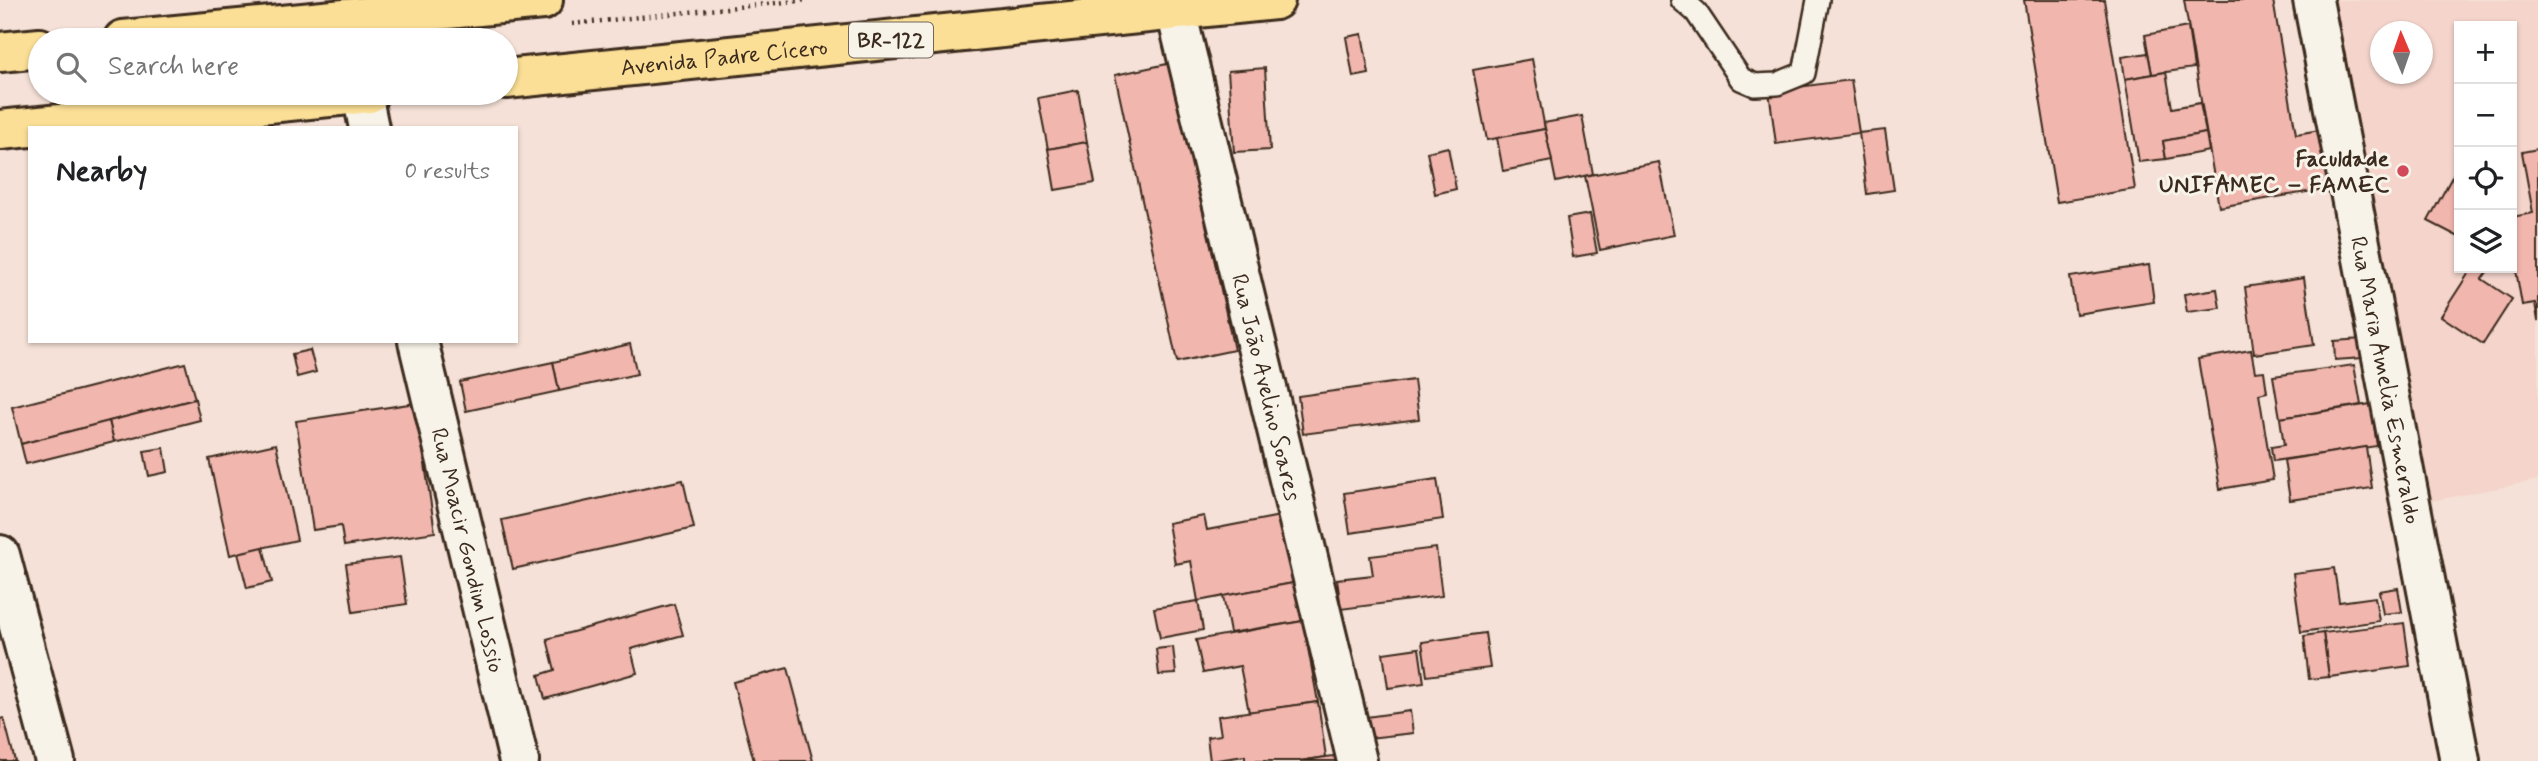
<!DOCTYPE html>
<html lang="en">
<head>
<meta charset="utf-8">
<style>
	:root { --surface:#fff; --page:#f6f6f6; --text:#202124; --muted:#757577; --line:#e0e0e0 }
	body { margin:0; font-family:Mynerve,sans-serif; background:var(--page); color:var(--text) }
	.controls { position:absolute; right:21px; top:21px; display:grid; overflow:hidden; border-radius:0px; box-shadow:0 2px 5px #0004 }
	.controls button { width:63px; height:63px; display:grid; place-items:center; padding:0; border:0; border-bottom:2px solid var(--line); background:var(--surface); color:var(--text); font:35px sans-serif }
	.compass { position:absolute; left:2370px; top:21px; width:63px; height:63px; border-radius:50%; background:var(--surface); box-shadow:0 2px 5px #0004; rotate:358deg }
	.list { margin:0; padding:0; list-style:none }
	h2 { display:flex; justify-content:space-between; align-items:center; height:91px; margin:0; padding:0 28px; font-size:30px }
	h2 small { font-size:23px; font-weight:400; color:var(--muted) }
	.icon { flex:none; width:38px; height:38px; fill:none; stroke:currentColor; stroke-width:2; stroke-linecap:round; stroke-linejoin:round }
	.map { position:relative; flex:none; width:2538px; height:761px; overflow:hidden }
	.search { position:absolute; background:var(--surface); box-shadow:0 2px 5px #0004; left:28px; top:28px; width:490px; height:77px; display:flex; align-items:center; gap:18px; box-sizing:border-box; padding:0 24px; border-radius:38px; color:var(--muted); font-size:26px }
	.panel { position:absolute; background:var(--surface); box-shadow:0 2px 5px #0004; left:28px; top:126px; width:490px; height:217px; border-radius:0px }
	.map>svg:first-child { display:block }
	.built { fill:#f4d4cb; fill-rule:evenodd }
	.building { fill:#f1b6ae; stroke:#3b2a1e; stroke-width:2 }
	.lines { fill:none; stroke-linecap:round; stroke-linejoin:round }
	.service-casing { stroke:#3b2a1e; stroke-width:26 }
	.minor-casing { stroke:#3b2a1e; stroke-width:44 }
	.trunk-casing { stroke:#3b2a1e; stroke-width:44 }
	.path { stroke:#3b2a1e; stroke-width:4.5; stroke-dasharray:2 5; stroke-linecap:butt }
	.service { stroke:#f7f3e8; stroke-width:21 }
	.minor { stroke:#f7f3e8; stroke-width:38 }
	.trunk { stroke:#fbdf96; stroke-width:38 }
	.poi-dot { fill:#d1495b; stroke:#f7f3e8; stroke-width:2.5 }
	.labels { text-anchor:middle; stroke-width:6; stroke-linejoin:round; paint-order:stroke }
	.shield { fill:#f7f3e8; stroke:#73665b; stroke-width:2 }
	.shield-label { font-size:21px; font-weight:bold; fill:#3b2a1e }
	.street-label { font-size:23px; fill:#3b2a1e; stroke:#f7f3e8 }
	.poi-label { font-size:23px; font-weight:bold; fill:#3b2a1e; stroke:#f7f3e8; text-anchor:end }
</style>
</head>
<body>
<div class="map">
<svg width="2538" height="761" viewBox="0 0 2538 761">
	<rect width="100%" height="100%" fill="#f5e1d7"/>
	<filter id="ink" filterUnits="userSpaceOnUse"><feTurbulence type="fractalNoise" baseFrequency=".0143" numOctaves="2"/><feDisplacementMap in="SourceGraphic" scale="14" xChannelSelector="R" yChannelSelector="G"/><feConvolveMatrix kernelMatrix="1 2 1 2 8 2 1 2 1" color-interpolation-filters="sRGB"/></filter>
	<g filter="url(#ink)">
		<path class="built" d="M2313,0H2538V480L2411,505ZM2459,26H2512V268H2459ZM2380,32H2422V74H2380Z"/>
		<g class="building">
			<polygon points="2024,0 2104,0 2135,189 2057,202"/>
			<polygon points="2184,0 2273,0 2296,134 2320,130 2330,188 2219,207"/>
			<polygon points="2188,27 2194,68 2152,74 2145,35"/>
			<polygon points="1362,34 1369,74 1353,77 1346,37"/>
			<polygon points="2148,53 2152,74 2125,79 2122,57"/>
			<polygon points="1532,59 1545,129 1487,140 1473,70"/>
			<polygon points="1172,63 1234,350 1177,362 1115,75"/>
			<polygon points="1265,68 1270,150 1234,152 1228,71"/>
			<polygon points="2166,72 2172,108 2200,103 2206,133 2163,141 2166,159 2139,162 2125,79"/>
			<polygon points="1851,80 1859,133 1776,144 1769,91"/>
			<polygon points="1078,90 1087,142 1048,149 1038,98"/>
			<polygon points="1582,116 1593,174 1556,182 1544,123"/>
			<polygon points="1545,129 1552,161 1503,171 1497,138"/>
			<polygon points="1885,130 1894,190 1867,194 1859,133"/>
			<polygon points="2206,133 2209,151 2166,159 2163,141"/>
			<polygon points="1087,142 1095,183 1055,190 1048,149"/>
			<polygon points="1448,147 1456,189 1435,194 1427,152"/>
			<polygon points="2538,149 2538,321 2535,303 2522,305 2512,247 2512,217 2533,213 2522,152"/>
			<polygon points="1659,162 1674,235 1600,250 1585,176"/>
			<polygon points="2459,164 2459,237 2428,221"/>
			<polygon points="1590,214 1597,253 1573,257 1567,218"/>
			<polygon points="2149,265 2154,302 2076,314 2070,277"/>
			<polygon points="2472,268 2490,268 2482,279 2512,299 2483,344 2441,316"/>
			<polygon points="2304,278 2314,345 2254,354 2245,287"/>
			<polygon points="2217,289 2220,308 2187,312 2184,294"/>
			<polygon points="2362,339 2363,358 2335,360 2334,341"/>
			<polygon points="630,344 637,374 559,391 553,362"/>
			<polygon points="310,350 316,372 297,377 292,354"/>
			<polygon points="2251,350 2255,372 2264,371 2267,392 2259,394 2273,480 2220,489 2198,359"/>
			<polygon points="553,362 559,391 466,411 460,382"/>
			<polygon points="185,363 195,399 21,444 12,407"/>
			<polygon points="2354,365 2361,405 2280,418 2273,376"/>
			<polygon points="1414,380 1419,419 1303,434 1298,396"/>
			<polygon points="195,399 200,420 114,442 109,421"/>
			<polygon points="416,403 435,532 344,546 341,526 313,530 296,421"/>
			<polygon points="2371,404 2377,446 2273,461 2271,447 2284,445 2280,418"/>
			<polygon points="109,421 114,442 26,464 21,444"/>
			<polygon points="276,444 297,540 230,555 209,459"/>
			<polygon points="2366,447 2372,488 2290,500 2284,460"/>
			<polygon points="164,448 168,472 149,476 144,451"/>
			<polygon points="1437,479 1443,519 1350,533 1344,493"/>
			<polygon points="683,480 694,528 513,569 502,520"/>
			<polygon points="1204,516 1207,530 1280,516 1293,583 1198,601 1191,561 1175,564 1168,523"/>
			<polygon points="263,547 272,582 247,588 238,553"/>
			<polygon points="1436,548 1442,596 1341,609 1337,579 1373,575 1370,556"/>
			<polygon points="400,557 407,604 353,612 346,564"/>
			<polygon points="2334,568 2339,602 2375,597 2379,621 2301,632 2293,573"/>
			<polygon points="1293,583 1299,583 1303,621 1230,633 1223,596"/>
			<polygon points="2398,588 2402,612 2383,614 2379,591"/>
			<polygon points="1198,601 1203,630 1160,638 1154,608"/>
			<polygon points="674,604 683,635 631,649 637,673 545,699 539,675 555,670 547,639"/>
			<polygon points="1303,621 1318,702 1249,712 1240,666 1203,673 1196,640"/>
			<polygon points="2404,623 2410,666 2329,677 2323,633"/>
			<polygon points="1485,633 1490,668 1427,676 1422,642"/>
			<polygon points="2323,633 2329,677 2309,679 2304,636"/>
			<polygon points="1173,647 1176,674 1159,675 1156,649"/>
			<polygon points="1419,648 1424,683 1388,688 1383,653"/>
			<polygon points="788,668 813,761 754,761 733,682"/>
			<polygon points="1318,702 1326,757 1300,761 1245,761 1245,756 1210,761 1207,737 1221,735 1218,716"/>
			<polygon points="1410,711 1413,733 1369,738 1366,717"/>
			<polygon points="4,718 15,761 0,761 0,719"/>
			<polygon points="1341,755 1342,761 1300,761 1326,757"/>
		</g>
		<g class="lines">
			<g class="service-casing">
				<polyline id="service" points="1682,0 1696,12 1741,79 1755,85 1777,84 1804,73 1818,0"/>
			</g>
			<g class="minor-casing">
				<g id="minor">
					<path id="s1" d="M2313,0L2460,761"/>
					<path id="s2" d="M1176,11L1357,761"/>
					<polyline points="362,94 369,128"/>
					<path id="s3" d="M418,341L519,761"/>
					<polyline points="0,555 55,761"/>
				</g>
			</g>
			<g class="trunk-casing">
				<g id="trunk">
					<polyline points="123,40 543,0"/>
					<polyline points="0,52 40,48"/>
					<path id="s4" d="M506,79L1275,0"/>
					<polyline points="0,130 369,93"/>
				</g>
			</g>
			<polyline class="path" points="572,24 806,0"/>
			<use href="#service" class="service"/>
			<use href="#minor" class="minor"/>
			<use href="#trunk" class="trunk"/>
		</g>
	</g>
	<circle class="poi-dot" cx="2403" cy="171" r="7"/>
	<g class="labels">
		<rect class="shield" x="849" y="22.5" width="84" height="35" rx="5"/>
		<g class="shield-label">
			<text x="891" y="47">BR-122</text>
		</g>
		<g class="street-label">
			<text dy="8" stroke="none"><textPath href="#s4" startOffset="219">Avenida Padre Cícero</textPath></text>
			<text dy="8" stroke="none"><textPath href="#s1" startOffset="387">Rua Maria Amelia Esmeraldo</textPath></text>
			<text dy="8" stroke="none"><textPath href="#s2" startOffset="387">Rua João Avelino Soares</textPath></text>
			<text dy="8" stroke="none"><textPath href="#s3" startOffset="215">Rua Moacir Gondim Lossio</textPath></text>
		</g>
		<g class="poi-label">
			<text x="2389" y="166">Faculdade<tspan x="2389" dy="26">UNIFAMEC – FAMEC</tspan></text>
		</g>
	</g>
</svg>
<div class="controls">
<button>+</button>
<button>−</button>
<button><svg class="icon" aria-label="locate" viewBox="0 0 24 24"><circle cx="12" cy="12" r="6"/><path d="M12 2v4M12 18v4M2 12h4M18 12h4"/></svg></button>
<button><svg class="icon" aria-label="layers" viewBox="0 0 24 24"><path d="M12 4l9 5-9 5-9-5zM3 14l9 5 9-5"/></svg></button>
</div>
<svg class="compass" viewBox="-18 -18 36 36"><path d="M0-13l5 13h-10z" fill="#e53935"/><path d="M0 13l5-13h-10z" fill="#757577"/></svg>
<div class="search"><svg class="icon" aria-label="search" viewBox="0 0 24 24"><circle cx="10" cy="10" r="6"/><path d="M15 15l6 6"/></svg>Search here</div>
<section class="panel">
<h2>Nearby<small>0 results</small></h2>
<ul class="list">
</ul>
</section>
</div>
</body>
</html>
